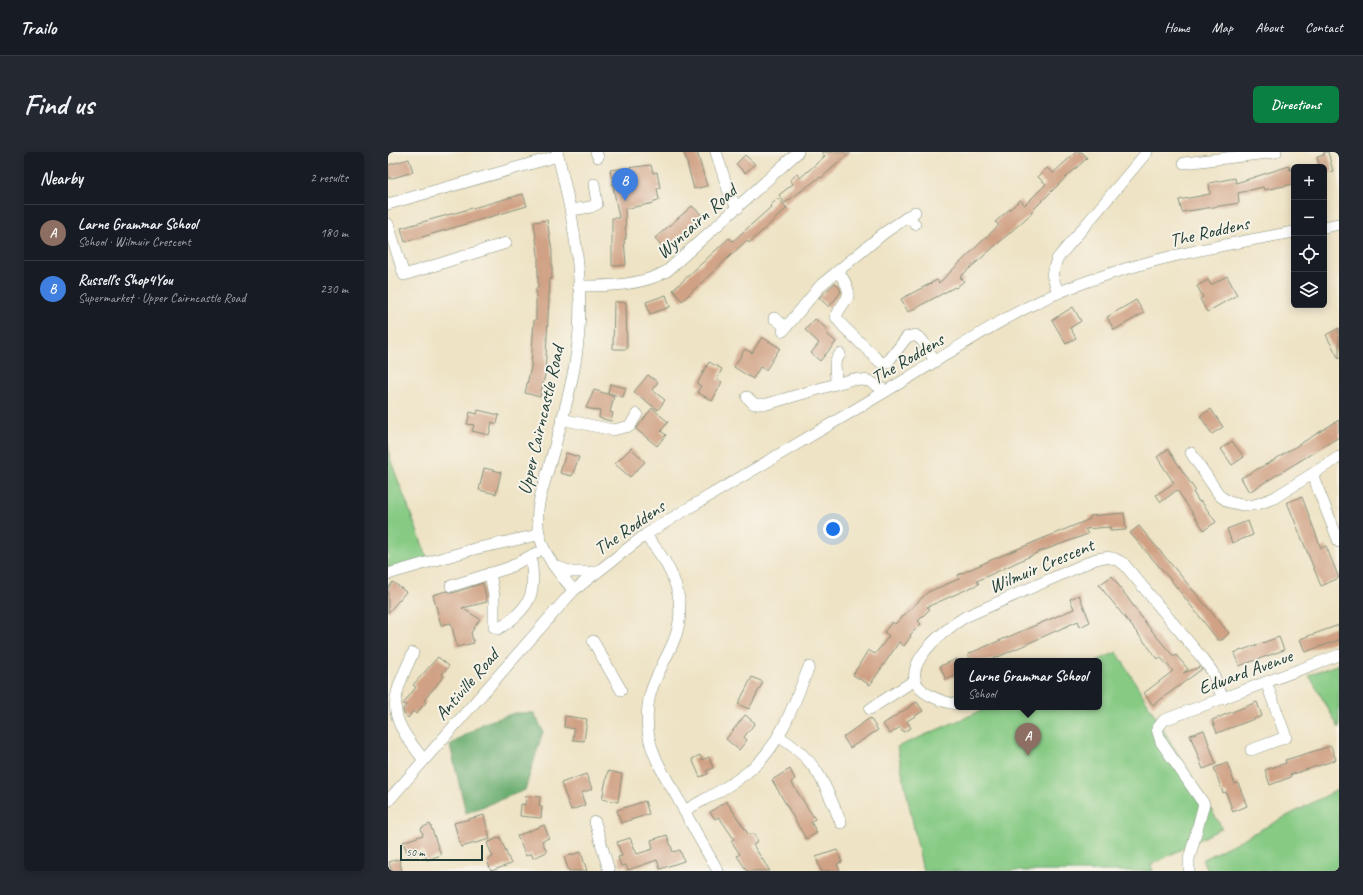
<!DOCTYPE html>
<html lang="en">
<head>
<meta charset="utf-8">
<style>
	:root { --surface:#171b24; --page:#242831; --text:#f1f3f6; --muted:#9ea1a6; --line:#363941; --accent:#0b8043 }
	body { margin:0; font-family:Caveat,sans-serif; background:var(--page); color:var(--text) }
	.controls { position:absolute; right:12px; top:12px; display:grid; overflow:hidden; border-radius:6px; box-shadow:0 2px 10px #0003 }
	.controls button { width:36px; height:36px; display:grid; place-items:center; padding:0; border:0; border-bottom:1px solid var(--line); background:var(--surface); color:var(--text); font:20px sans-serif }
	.scale { position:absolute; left:12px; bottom:10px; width:83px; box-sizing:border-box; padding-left:4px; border:2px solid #1f3d34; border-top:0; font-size:11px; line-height:14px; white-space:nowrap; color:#1f3d34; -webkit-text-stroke:3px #f7f3e8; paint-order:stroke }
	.you { position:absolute; left:445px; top:377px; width:14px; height:14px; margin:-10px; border:3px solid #fff; border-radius:50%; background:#1a73e8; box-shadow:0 0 0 6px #1a73e833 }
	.badge { display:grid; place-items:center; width:26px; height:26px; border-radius:50%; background:var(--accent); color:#fff; font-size:13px; font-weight:700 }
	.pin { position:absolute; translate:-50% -33px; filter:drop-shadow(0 1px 2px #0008) }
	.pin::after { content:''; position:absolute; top:21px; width:14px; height:12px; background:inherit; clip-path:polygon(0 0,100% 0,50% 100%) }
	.popup { position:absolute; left:566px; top:506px; width:148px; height:52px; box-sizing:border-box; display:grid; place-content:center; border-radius:6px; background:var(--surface); filter:drop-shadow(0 1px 3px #0005); font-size:13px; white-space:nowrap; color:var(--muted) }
	.popup b { font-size:15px; color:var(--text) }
	.popup::after { content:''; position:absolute; left:50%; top:100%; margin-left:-8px; border:8px solid transparent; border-top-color:var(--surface) }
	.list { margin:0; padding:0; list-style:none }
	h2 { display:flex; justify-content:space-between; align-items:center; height:52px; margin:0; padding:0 16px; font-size:17px }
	h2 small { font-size:13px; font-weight:400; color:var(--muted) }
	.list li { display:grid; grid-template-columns:26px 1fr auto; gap:12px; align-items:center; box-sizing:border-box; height:56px; padding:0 16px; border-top:1px solid var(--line) }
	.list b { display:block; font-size:15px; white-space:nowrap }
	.list p { margin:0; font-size:13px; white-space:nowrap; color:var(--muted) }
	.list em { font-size:13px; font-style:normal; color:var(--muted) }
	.icon { flex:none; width:22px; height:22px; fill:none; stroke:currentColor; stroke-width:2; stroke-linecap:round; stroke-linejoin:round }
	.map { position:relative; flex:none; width:951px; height:719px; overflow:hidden; border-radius:6px }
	header { display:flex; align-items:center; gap:24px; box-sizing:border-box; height:56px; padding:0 20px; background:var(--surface); border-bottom:1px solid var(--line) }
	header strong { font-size:19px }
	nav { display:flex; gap:22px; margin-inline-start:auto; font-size:14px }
	.intro { display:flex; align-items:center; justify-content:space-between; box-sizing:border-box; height:96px; padding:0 24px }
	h1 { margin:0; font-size:28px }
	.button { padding:10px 18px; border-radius:6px; background:var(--accent); color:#fff; font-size:14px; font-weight:700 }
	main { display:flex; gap:24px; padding:0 24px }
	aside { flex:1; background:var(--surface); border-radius:6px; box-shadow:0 2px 10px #0003 }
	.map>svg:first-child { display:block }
	.green { fill:#86ca84; stroke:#52845c }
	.forest { fill:#6cae72; stroke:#467653 }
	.building { fill:#d0a184 }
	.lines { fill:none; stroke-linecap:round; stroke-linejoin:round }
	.minor-casing { stroke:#86907c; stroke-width:12 }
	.minor { stroke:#fff; stroke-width:11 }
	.labels { text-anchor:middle; stroke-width:4; stroke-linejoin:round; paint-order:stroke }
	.street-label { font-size:19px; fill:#1f3d34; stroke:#f7f3e8 }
</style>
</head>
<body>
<header>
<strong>Trailo</strong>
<nav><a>Home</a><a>Map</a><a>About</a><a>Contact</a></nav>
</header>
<div class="intro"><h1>Find us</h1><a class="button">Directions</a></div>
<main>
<aside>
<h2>Nearby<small>2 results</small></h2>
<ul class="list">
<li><span class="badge" style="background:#8d6e63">A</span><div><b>Larne Grammar School</b><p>School · Wilmuir Crescent</p></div><em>180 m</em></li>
<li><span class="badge" style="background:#3f7fe0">B</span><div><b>Russell's Shop4You</b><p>Supermarket · Upper Cairncastle Road</p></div><em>230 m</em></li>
</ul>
</aside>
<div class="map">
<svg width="951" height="719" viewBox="0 0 951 719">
	<rect width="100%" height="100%" fill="#f7f3e8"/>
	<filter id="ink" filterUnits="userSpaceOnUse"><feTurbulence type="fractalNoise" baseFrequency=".025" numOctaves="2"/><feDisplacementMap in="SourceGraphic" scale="8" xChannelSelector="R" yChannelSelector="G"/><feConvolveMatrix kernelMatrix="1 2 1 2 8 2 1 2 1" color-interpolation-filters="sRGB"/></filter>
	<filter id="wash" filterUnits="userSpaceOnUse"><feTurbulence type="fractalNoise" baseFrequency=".012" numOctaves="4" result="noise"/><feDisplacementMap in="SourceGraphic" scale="16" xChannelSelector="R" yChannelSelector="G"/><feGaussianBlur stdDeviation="0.9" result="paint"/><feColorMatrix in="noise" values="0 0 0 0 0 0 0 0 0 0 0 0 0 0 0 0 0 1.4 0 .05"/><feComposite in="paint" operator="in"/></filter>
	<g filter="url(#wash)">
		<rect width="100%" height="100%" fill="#eee3c5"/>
		<g class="green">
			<polygon points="0,291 2,307 41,410 0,422"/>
			<polygon points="729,500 834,676 763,713 765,719 535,719 509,595 602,555 711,555 711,509 708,509"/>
			<polygon points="951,512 951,576 921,523"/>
			<polygon points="951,637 951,719 820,719 814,708"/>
		</g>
		<polygon class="forest" points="127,561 146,561 155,579 137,638 78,661 62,593 96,571"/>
		<g id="blocks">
			<g class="building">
				<polygon points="296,0 309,0 319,34 306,37"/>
				<polygon points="433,0 463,0 433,26 432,25 397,51 391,43 405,32 402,28 409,22 412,26 437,4"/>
				<polygon points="688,0 694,0 699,6 673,30 643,60 644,61 572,125 576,129 568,136 567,135 520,160 513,147 549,128 551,131 611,73 607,70 632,48 637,53 658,32 650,25 659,16 665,21"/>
				<polygon points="936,0 940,0 945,19 936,22 936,15 932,15 929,5 936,3"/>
				<polygon points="357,3 367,12 357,21 348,12"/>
				<polygon points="21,7 25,20 1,27 0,13"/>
				<polygon points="263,13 265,21 269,20 272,36 269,36 271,48 266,49 266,51 237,57 238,87 236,87 238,113 224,114 224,66 231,66 222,18"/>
				<polygon points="901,14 902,18 906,17 906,32 876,38 875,35 850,41 851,51 794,60 791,48 822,42 821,31 847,26 848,31"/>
				<polygon points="135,42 139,54 17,90 13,76"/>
				<polygon points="390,46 399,56 361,91 359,88 294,149 285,138 341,86 345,89 383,55 382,54"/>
				<polygon points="304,54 314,63 277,97 267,86"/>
				<polygon points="159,68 164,99 164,127 162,127 157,223 152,245 137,241 143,215 146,168 148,168 148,136 150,136 150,103 146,70"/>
				<polygon points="839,124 849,143 819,160 812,147 815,145 809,134 820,128 823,133"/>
				<polygon points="447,131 451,135 453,140 441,155 431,146"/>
				<polygon points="278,143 282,155 262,162 258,150"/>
				<polygon points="748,148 756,161 726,178 719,165"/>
				<polygon points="226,150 238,150 239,197 225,197"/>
				<polygon points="685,155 693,169 682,176 688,186 678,192 664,168"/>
				<polygon points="427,167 439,177 437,180 448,190 432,209 423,201 431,191 417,178"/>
				<polygon points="951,176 951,207 938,183"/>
				<polygon points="374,185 392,196 378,218 372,215 365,227 346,215 357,197 364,201"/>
				<polygon points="321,210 334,217 329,227 334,230 324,249 309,240 313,234 309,232"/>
				<polygon points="260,223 270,230 264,238 277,248 270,258 246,240"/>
				<polygon points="222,232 238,236 235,245 220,241"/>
				<polygon points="206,238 226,244 222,260 225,261 223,269 211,266 212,259 198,256"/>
				<polygon points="264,256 280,270 273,279 278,283 269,294 248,277"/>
				<polygon points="823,257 835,275 824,282 812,264"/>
				<polygon points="90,258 111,263 109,272 104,270 101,283 84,279 86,273 79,272 82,260 89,262"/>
				<polygon points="951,268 951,285 861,340 853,326 886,308"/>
				<polygon points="844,289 856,305 844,313 833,297"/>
				<polygon points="243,296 257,310 242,325 227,312"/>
				<polygon points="780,297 807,338 805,340 811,350 813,349 828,370 816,378 789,338 773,350 768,343 786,331 769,305"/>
				<polygon points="178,301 191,305 184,324 172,321"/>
				<polygon points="96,316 113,320 108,342 91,338"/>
				<polygon points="914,345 933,396 938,394 951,426 933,434 899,350"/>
				<polygon points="736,361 738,378 722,379 722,375 697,377 700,382 651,400 589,429 591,432 539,455 542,457 530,469 533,472 522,483 523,484 516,494 511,490 482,533 465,523 480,498 487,502 501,484 496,480 504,470 507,472 540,440 571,427 570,423 603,408 702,367 702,364"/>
				<polygon points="860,369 865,383 844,391 839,377"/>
				<polygon points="751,374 841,481 834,488 830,488 782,427 742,381"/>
				<polygon points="724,424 759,473 786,505 788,503 800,517 795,521 812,515 814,517 765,553 756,541 785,519 772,505 770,507 711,433"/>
				<polygon points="5,430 18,440 0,461 0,436"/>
				<polygon points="95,431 99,450 74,456 92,467 83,481 86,491 69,495 63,471 53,473 45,443 58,439 65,441"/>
				<polygon points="691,443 702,470 692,475 690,469 601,509 582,509 580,502 686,457 682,447"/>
				<polygon points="951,473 951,488 917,500 912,487"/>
				<polygon points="891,485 896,498 851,514 846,501"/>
				<polygon points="50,505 61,514 54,522 56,524 36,548 38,550 28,562 25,559 20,566 16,562 15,557 18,553 15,552 28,535 25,533"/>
				<polygon points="569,507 569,523 558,528 552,514"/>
				<polygon points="364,525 375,530 361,557 350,552"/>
				<polygon points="529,550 535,559 519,569 523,576 515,580 512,575 502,582 495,572"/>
				<polygon points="869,550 874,564 829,581 824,568"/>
				<polygon points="357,563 367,571 356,585 359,588 351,598 338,587"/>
				<polygon points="177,564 199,567 196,589 185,588 186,577 176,575"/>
				<polygon points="482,566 490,578 462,596 455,585"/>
				<polygon points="816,578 828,612 815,617 802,583"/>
				<polygon points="943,594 948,608 902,623 903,625 882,633 877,618 898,611 897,608"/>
				<polygon points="312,603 314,608 321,605 325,616 318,619 320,622 312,625 304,607"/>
				<polygon points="839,611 847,632 850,631 859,654 845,660 838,640 835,641 826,616"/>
				<polygon points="402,617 407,627 403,630 427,667 423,670 429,681 418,687 384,628"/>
				<polygon points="220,619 234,622 230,650 214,647"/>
				<polygon points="198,622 204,637 193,641 197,653 183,658 173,631"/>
				<polygon points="138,644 152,645 151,654 154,655 153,666 132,664 133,652 137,653"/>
				<polygon points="257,649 261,662 233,671 229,658"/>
				<polygon points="338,649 361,683 365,681 370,689 365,693 382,719 359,719 349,704 352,702 343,689 346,687 331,665 327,667 322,660"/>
				<polygon points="96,663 102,687 73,695 66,671"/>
				<polygon points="42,672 53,703 39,708 35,698 20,703 15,690 35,683 33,676"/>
				<polygon points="156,673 161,686 154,689 159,700 145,706 143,701 138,704 129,684"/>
				<polygon points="279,683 285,700 292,698 296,709 272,717 269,708 240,718 238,713 233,714 230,705 234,704 229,690 242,686 249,702 265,697 263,688"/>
				<polygon points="112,685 123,712 103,719 99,708 105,705 99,691"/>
				<polygon points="449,698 454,710 449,712 452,719 433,719 428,705"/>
				<polygon points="193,700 199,719 181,719 176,705"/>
				<polygon points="11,707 14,719 3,719 1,710"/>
			</g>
		</g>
	</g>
	<g filter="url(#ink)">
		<use href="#blocks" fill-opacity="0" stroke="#86907c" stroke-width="1"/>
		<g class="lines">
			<g class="minor-casing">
				<g id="minor">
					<path d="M169,0C187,69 200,145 186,217C178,260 164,303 152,346C145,376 153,398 172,422C176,428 182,432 185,439"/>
					<polyline points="208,0 210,5"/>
					<polyline points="328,0 342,44 350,56"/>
					<polyline points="796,11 888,0"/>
					<polyline points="0,52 170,4"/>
					<polyline points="183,58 203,55 209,52 206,32"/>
					<polyline points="520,64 527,72"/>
					<polyline points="0,72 16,123 118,91"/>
					<polyline points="936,75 951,72"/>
					<path d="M450,119C455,127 465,139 458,148C453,155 451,157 448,165L455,174L492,210L498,211L502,207L519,185L527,183L534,188L547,209"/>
					<path d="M190,134C220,134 253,134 279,119L410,0"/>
					<polyline points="670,141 664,122 669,107 759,0"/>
					<polyline points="386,166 398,175"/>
					<polyline points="395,179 433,133 496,81 527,60"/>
					<polyline points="448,231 447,210 452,202"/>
					<polyline points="359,245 366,252 379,252 465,227 481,229 498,239"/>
					<polyline points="173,267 225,278 242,274 249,262"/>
					<polyline points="803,301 832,344 841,350 854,353 867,353 886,346 951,305"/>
					<polyline points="924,322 951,390"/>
					<path d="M257,383C285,414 303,453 284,493C269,526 256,540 260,579C263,603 277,624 289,645C302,670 316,695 330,719"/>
					<polyline points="165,413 183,420 209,420"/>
					<path d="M102,421L106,444V475L110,477C121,471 136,458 141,447C147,434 144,417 143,404"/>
					<polyline points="0,422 86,397 150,383"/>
					<polyline points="63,434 120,416 148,401"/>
					<polyline points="205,489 233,538"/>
					<path d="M25,501C0,554 0,563 36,608"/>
					<path d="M569,552C559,551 552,549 543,544C499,523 555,478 577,465L708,407C720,404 725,405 736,412L814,506L824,519L835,547"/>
					<polyline points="482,557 527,528"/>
					<path d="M390,584C429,608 436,630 453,671"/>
					<polyline points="863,598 898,585 878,530"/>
					<path d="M0,649L185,439L257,383L294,360C370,315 445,271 520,226C568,197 621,161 672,140C746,109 827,94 906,80"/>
					<path d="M296,659C320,645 348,632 369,612C395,587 407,548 421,515"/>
					<polyline points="207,670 221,719"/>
					<polyline points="801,719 801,707 816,652 773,590 769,577 776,568 951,503"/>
				</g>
			</g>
			<use href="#minor" class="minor"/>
		</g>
	</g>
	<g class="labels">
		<g class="street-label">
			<text transform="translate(308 69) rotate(-42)" y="7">Wyncairn Road</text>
			<text transform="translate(821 79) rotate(-13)" y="7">The Roddens</text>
			<text transform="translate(519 206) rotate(-31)" y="7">The Roddens</text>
			<text transform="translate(152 268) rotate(-77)" y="7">Upper Cairncastle Road</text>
			<text transform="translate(241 375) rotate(-35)" y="7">The Roddens</text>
			<text transform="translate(653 413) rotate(-23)" y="7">Wilmuir Crescent</text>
			<text transform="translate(857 519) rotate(-20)" y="7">Edward Avenue</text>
			<text transform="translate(78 532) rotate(-49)" y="7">Antiville Road</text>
		</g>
	</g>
</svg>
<div class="controls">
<button>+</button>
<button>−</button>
<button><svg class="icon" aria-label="locate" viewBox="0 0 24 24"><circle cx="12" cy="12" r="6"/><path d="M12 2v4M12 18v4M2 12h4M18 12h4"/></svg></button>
<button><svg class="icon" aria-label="layers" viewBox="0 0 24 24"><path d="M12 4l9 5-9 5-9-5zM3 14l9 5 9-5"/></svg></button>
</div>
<div class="scale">50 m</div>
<div class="you"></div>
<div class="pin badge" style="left:640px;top:604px;background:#8d6e63">A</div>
<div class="popup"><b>Larne Grammar School</b>School</div>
<div class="pin badge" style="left:237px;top:49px;background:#3f7fe0">B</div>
</div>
</main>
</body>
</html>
